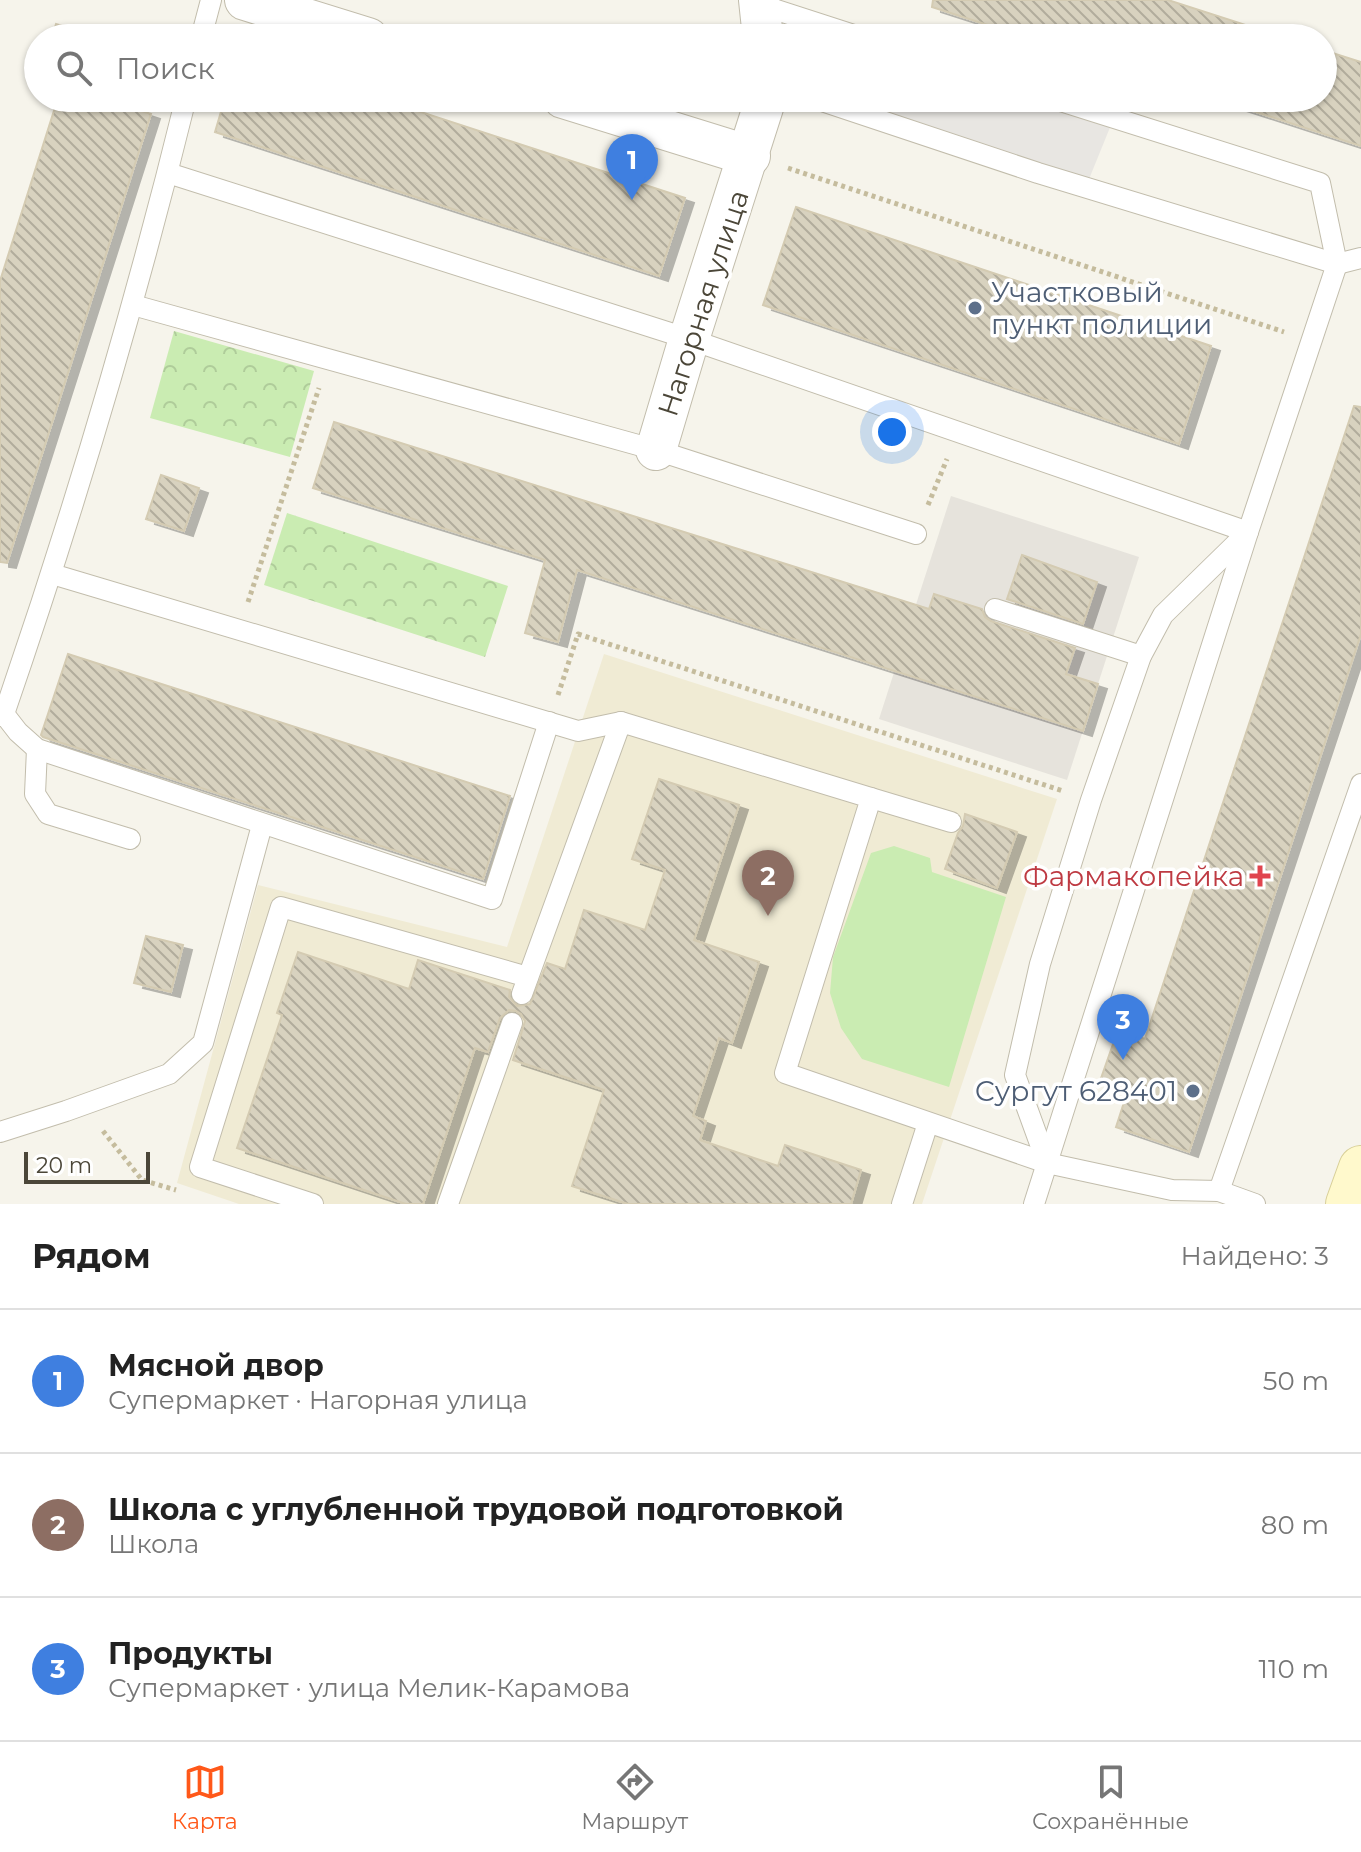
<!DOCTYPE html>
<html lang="ru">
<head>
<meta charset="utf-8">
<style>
	:root { --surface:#fff; --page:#f2f2f2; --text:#222; --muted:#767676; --line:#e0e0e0; --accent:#ff5819 }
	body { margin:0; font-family:Montserrat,sans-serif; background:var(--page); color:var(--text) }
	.scale { position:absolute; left:24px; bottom:20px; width:126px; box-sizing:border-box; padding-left:8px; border:4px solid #4b4638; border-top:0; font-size:22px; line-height:28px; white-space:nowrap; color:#4b4638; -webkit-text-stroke:6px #fff; paint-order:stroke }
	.you { position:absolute; left:892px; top:432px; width:28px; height:28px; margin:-20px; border:6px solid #fff; border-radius:50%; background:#1a73e8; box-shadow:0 0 0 12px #1a73e833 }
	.badge { display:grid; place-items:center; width:52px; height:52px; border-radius:50%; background:var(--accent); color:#fff; font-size:26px; font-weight:700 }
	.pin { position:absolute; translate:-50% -66px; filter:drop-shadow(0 2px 4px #0008) }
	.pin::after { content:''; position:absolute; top:42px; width:28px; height:24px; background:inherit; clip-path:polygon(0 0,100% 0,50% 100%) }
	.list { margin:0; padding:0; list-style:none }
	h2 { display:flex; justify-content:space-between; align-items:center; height:104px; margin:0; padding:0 32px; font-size:34px }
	h2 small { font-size:26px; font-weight:400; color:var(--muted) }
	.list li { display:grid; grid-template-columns:52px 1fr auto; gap:24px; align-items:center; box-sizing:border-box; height:144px; padding:0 32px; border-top:2px solid var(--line) }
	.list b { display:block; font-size:30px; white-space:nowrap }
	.list p { margin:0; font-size:26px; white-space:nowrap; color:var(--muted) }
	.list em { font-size:26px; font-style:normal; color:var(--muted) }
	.icon { flex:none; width:44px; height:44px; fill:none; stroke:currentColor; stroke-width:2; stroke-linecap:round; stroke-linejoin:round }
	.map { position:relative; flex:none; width:1361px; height:1204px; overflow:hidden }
	.search { position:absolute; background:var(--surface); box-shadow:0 2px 6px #0004; left:24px; right:24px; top:24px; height:88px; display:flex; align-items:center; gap:20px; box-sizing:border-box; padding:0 28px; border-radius:44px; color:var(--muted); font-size:30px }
	.sheet { height:536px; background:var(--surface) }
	nav { display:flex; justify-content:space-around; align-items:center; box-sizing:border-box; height:112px; border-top:2px solid var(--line); background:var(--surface); font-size:22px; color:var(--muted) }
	nav a { display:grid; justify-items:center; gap:4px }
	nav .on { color:var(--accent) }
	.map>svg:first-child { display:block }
	.industrial { fill:#e6e3dc }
	.education { fill:#f0ebd4 }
	.forest { fill:url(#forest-crowns) }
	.pitch { fill:#caecb2 }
	.parking { fill:#e8e6e2 }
	.building { fill:url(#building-back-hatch); stroke:#d4cbb2; stroke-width:2; filter:url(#shadow) }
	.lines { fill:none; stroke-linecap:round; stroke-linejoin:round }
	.lane-casing { stroke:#c2bdac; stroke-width:22 }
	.street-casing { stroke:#c2bdac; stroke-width:42 }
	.secondary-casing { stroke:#d8cf98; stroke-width:46 }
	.path { stroke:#c5bc9d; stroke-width:5; stroke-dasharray:4 4; stroke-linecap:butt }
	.lane { stroke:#fff; stroke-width:20 }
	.street { stroke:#fff; stroke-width:40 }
	.secondary { stroke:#fff9cc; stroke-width:44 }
	.service-dot { fill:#5c6f8a; stroke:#fff; stroke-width:3 }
	.health-dot { fill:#e0444e; stroke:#fff; stroke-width:3 }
	.labels { text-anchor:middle; stroke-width:7; stroke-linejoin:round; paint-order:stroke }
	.service-label { font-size:28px; fill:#4e5e75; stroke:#fff; text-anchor:start }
	.street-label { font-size:28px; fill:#4b4638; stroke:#fff }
	.health-label { font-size:28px; fill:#be3a42; stroke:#fff; text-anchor:end }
</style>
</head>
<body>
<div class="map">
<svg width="1361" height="1204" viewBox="0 0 1361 1204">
	<defs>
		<pattern id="forest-crowns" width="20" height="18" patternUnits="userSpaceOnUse" patternTransform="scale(2)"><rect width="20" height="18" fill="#caecb2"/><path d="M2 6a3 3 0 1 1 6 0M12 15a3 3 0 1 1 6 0" fill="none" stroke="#afcc9a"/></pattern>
		<pattern id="building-back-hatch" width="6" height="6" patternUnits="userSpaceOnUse" patternTransform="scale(2)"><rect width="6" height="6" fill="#d8d2bf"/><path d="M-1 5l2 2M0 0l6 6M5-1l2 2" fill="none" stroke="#b1ac9c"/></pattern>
		<filter id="shadow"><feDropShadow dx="9" dy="5" stdDeviation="0" flood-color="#0004"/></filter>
	</defs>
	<rect width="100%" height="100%" fill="#f6f4eb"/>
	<polygon class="industrial" points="951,496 1139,557 1067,780 879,719"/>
	<polygon class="education" points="604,654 1057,799 922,1204 239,1204 177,1183 258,885 507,947"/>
	<g class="forest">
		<polygon points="174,331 314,371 290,457 150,418"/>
		<polygon points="287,513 508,586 485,657 264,585"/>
	</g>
	<polygon class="pitch" points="894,846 930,858 932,872 1006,897 949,1087 862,1059 841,1028 830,993 833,957 871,853"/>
	<polygon class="parking" points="835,98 1029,98 1111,125 1087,184"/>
	<g class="building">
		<polygon points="933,0 1168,0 1286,38 1028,38 932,7"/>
		<polygon points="56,24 75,30 101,38 52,38"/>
		<polygon points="1323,50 1361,62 1361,146 1213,98 1323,98"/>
		<polygon points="58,98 118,98 117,103 151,114 7,563 0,562 0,281"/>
		<polygon points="225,98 378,98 685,198 659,276 215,132"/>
		<polygon points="796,207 1211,346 1179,444 763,305"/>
		<polygon points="1354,406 1361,407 1361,634 1189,1152 1116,1127 1128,1090 1100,1081 1118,1030 1145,1039"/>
		<polygon points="334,422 929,609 934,594 982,609 985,617 991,621 1075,648 1066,674 1098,684 1083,731 577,570 558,642 525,633 545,560 313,488"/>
		<polygon points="161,475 199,488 184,531 146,519"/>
		<polygon points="1022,555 1097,582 1083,624 1007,599"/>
		<polygon points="68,654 510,796 483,879 43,737 41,735"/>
		<polygon points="659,779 739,805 694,940 759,962 732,1043 719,1038 693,1116 706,1121 700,1140 778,1166 785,1145 861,1170 851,1204 628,1204 572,1186 604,1090 513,1060 525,1021 521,1014 516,1011 509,1010 500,1018 488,1052 475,1048 423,1204 406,1204 237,1148 282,1015 277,1013 298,952 409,989 418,960 510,990 509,997 517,1006 530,1004 547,963 565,969 584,910 645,930 665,870 632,859"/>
		<polygon points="965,814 1017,832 997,888 945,869 958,833 963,826"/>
		<polygon points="146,936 183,945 171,992 134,983"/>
	</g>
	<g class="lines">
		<g class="lane-casing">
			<g id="lane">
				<polyline points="758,4 863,38"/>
				<polyline points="201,38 211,0"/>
				<polyline points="813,98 1038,173 1337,264 1361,258"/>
				<polyline points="168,173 689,339 1248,532 1163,615 1141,656 1091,800 1040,964 1015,1075 1047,1163"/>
				<polyline points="133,305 656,450 916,534"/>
				<polyline points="52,574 578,731 621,722"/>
				<polyline points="995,609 1141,656"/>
				<polyline points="4,714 18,732 37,749 492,899 549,722"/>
				<path d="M0,716L4,714C74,511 135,306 186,98"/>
				<polyline points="37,749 35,794 48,814 130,839"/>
				<polyline points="871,798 951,822"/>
				<polyline points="522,994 621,722 871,798 785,1073 1047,1163 1172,1190 1219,1191 1255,1204"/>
				<polyline points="0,1132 66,1111 169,1074 203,1043 262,825"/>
				<polyline points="1219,1191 1361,784"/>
				<polyline points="313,1204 200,1167 281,907 528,977"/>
				<polyline points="448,1204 512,1023"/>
				<polyline points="902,1204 928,1123"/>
				<polyline points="1034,1204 1248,532 1337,264 1320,183 1051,98"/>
			</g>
		</g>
		<g class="street-casing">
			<g id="street">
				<polyline points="245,0 368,38"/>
				<polyline points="759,0 763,38"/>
				<polyline points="563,98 750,156"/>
				<polyline points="656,450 689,339 766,98"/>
			</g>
		</g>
		<g class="secondary-casing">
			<polyline id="secondary" points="1348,1204 1361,1168"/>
		</g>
		<g class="path">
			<polyline points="788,168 1284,332"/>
			<polyline points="928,505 947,459"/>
			<polyline points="248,602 319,388"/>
			<polyline points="558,695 578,634 1063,791"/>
			<polyline points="103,1131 142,1180 176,1190"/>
		</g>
		<use href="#lane" class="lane"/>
		<use href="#street" class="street"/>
		<use href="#secondary" class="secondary"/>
	</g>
	<g class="service-dot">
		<circle cx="975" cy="308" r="8"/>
		<circle cx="1193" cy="1091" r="8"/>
	</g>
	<path class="health-dot" d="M1256 864h8v8h8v8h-8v8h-8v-8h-8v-8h8z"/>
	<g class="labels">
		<g class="service-label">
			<text x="991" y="302">Участковый<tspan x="991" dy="32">пункт полиции</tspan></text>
			<text x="1177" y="1101" text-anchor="end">Сургут 628401</text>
		</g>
		<g class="street-label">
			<text transform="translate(703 303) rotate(-72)" y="10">Нагорная улица</text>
		</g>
		<g class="health-label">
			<text x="1244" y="886">Фармакопейка</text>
		</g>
	</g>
</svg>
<div class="scale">20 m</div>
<div class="you"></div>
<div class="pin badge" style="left:632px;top:200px;background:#3f7fe0">1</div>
<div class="pin badge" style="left:768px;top:916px;background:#8d6e63">2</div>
<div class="pin badge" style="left:1123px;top:1060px;background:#3f7fe0">3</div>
<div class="search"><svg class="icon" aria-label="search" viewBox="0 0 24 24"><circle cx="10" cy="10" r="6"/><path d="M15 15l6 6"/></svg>Поиск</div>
</div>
<section class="sheet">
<h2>Рядом<small>Найдено: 3</small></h2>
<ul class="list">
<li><span class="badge" style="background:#3f7fe0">1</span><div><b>Мясной двор</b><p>Супермаркет · Нагорная улица</p></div><em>50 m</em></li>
<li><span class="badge" style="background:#8d6e63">2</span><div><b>Школа с углубленной трудовой подготовкой</b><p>Школа</p></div><em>80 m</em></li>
<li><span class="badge" style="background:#3f7fe0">3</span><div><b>Продукты</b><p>Супермаркет · улица Мелик-Карамова</p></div><em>110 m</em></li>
</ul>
</section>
<nav>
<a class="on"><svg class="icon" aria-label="map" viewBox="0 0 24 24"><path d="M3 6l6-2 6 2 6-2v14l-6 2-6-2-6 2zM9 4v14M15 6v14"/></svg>Карта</a>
<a><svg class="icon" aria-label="directions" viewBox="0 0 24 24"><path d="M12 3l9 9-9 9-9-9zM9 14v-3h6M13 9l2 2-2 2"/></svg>Маршрут</a>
<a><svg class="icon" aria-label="saved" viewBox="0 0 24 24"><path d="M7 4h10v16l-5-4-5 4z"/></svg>Сохранённые</a>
</nav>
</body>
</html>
